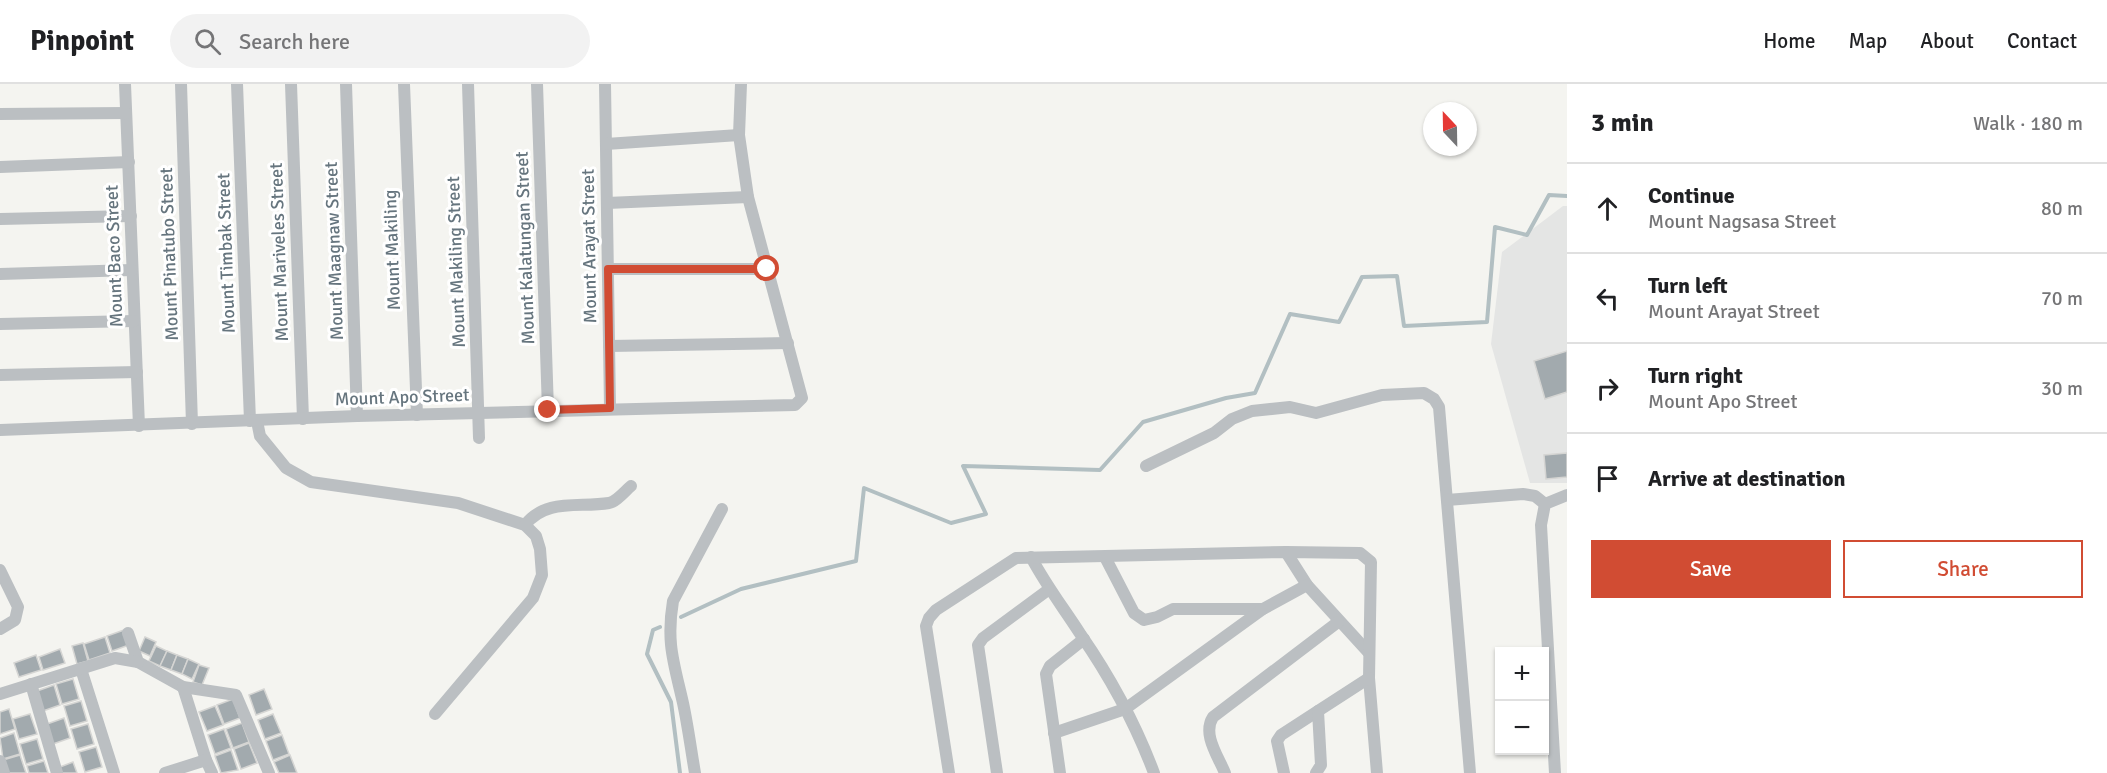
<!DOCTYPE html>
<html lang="en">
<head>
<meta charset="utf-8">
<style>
	:root { --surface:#fff; --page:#f2f2f2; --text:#202124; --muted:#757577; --line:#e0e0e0; --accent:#d14c33 }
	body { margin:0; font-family:Signika,sans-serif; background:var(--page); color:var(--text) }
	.controls { position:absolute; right:18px; bottom:18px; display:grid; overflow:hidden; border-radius:0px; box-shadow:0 2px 4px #0004 }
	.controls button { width:54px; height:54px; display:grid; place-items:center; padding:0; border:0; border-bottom:2px solid var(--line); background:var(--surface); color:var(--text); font:30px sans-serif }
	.compass { position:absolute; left:1423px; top:18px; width:54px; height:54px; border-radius:50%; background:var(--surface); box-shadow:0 2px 4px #0004; rotate:338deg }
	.stop { position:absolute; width:18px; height:18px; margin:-14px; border:4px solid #d14c33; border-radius:50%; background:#fff }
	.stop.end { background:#d14c33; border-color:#fff; box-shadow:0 2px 6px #0008 }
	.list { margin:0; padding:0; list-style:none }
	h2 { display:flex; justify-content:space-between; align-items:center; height:78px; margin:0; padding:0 24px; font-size:26px }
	h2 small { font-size:20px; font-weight:400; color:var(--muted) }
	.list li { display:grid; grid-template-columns:39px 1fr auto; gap:18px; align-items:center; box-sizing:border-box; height:90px; padding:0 24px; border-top:2px solid var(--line) }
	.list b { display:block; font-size:22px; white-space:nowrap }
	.list p { margin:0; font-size:20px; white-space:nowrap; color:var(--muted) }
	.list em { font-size:20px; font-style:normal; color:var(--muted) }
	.actions { display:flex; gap:12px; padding:18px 24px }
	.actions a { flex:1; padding:14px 0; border:2px solid var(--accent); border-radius:0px; text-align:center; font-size:21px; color:var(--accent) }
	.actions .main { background:var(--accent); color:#fff }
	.icon { flex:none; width:33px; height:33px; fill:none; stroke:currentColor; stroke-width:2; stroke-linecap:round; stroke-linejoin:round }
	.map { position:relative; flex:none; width:1567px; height:689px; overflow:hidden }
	header { display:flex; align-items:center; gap:36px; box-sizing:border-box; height:84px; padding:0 30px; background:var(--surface); border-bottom:2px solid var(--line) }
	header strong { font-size:28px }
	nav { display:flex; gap:33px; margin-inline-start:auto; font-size:21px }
	.search { width:420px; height:54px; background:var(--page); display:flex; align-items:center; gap:15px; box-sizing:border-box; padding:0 21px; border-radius:33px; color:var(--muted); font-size:22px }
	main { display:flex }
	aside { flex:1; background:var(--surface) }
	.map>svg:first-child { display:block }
	.built { fill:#e4e5e4 }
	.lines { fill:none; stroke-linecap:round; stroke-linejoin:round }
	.stream { stroke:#b2bfc2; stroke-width:4 }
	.building { fill:#a2aaae; stroke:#d5d5d3; stroke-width:1.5 }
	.street { stroke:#bbbfc2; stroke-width:12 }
	.route { stroke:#d14c33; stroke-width:8 }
	.labels { text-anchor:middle; stroke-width:6; stroke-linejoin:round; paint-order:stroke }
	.street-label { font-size:18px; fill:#66757e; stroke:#fff }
</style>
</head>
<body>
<header>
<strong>Pinpoint</strong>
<div class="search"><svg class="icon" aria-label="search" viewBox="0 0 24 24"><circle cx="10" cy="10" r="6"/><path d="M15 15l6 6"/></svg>Search here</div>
<nav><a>Home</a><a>Map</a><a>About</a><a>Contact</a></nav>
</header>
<main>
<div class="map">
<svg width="1567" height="689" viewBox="0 0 1567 689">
	<rect width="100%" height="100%" fill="#f4f4f0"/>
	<polygon class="built" points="1563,122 1567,122 1567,399 1530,399 1491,260 1502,168"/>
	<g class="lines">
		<g class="stream">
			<polyline points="681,533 741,505 856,477 864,404 951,439 986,430 963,382 1100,386 1143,338 1226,314 1255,309 1290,230 1339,238 1362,193 1397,192 1404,242 1487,238 1495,143 1527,151 1549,111 1567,112"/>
			<polyline points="660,543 653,546 647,570 671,618 680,689"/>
		</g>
	</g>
	<g class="building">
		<polygon points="1567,267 1567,308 1545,315 1534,277"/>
		<polygon points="1567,369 1567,393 1546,395 1544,371"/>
		<polygon points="124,546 129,561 112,567 107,552"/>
		<polygon points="105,553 110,569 89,576 84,560"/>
		<polygon points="145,553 156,558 150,572 139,567"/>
		<polygon points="83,559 88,577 77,580 72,562"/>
		<polygon points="156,562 167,567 160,582 149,577"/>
		<polygon points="60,565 65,579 43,586 39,573"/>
		<polygon points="167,567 177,571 171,586 160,582"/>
		<polygon points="36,571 41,586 19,593 14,579"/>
		<polygon points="177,571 188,575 182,590 171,586"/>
		<polygon points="188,575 199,580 192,595 182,590"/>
		<polygon points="199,581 209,584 202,601 193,598"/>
		<polygon points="73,595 79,615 62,620 56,600"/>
		<polygon points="54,601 60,621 43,627 37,607"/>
		<polygon points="264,605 272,625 256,631 249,611"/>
		<polygon points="233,615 240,634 224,640 217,621"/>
		<polygon points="81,617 87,637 70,642 64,622"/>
		<polygon points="215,622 223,641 207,647 199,628"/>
		<polygon points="9,625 15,645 0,650 0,628"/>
		<polygon points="30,630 37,650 19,655 13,635"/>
		<polygon points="273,630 281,649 265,655 258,636"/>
		<polygon points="64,634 70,654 53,660 47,640"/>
		<polygon points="242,639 249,658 233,664 226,645"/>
		<polygon points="88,640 94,660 77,665 71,645"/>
		<polygon points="224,645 231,664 215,670 208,651"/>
		<polygon points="14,649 20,670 3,675 0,654"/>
		<polygon points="282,651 289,670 273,676 266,657"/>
		<polygon points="37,655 43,675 26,680 20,660"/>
		<polygon points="249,659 257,679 241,685 234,665"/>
		<polygon points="96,663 102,683 85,688 79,668"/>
		<polygon points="231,666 238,686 221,689 215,672"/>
		<polygon points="20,671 26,689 7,689 3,676"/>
		<polygon points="290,671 297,689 279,689 274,678"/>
		<polygon points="44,677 48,689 29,689 27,682"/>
		<polygon points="73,678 77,689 62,689 60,683"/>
	</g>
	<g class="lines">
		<g class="street">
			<polyline points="125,0 139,342"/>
			<polyline points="181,0 192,340"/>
			<polyline points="237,0 250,337"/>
			<polyline points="291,0 303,335"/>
			<polyline points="346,0 357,332"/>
			<polyline points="404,0 417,331"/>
			<polyline points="468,0 479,354"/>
			<polyline points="537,0 548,326"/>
			<polyline points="605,0 610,324"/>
			<polyline points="0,30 126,29"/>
			<polyline points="606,60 739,51"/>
			<polyline points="0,83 129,78"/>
			<polyline points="607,119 748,113"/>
			<polyline points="0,135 131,132"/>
			<polyline points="608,185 767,185"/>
			<polyline points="0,190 132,186"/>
			<polyline points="0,240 134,237"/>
			<polyline points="609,262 788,259"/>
			<polyline points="0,291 137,288"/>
			<polyline points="257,337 260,352 286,384 311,398 458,419 525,441 536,452 540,465 542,491 533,514 435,630"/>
			<polyline points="0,346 357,332 795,321 802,314 748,113 739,51 741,0"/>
			<polyline points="1146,382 1214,349 1232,335 1252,327 1290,323 1316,329 1382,311 1424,309 1434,315 1439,323 1470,689"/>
			<polyline points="1447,416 1523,410 1535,412 1545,420"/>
			<path d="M525,441C546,414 579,424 609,419C616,418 625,407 631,402"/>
			<polyline points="1286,468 1307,501 1369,569"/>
			<path d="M1031,473C1047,503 1063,523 1081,551C1110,593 1136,641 1154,689"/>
			<polyline points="1105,473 1134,529 1144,536 1157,533 1173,525 1263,525"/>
			<polyline points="0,486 18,523 15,536 0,545"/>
			<polyline points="128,549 138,578 183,603 236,611 269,689"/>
			<polyline points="81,585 114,689"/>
			<polyline points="31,600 57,689"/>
			<polyline points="183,603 206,676 212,689"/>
			<polyline points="0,610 115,574 138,578"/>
			<polyline points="1054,649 1125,625 1263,525 1307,501"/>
			<polyline points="0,677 4,689"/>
			<polyline points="165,689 206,676"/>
			<path d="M695,689C691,666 688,642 683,619C674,579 666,559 673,517L722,425"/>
			<polyline points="949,689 926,542 929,534 936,526 1016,474 1286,468 1360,469 1371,478 1369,594 1377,689"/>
			<polyline points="997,689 978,561 983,554 1048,506"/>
			<polyline points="1060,689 1046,590 1050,582 1084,555"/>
			<path d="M1225,689C1218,672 1202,650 1213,633L1338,538"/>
			<polyline points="1284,689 1277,657 1281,651 1318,627"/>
			<polyline points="1316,689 1321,681 1318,627 1369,594"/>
			<polyline points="1555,689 1541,441 1545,420 1567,411"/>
		</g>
	</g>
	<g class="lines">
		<polyline class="route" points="548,326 610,324 608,185 767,185"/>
	</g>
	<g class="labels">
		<g class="street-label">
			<text transform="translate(589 162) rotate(-91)" y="6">Mount Arayat Street</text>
			<text transform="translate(525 164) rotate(-92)" y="6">Mount Kalatungan Street</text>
			<text transform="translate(392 166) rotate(-92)" y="6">Mount Makiling</text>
			<text transform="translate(334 167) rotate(-92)" y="6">Mount Maagnaw Street</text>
			<text transform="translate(279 168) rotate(-92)" y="6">Mount Mariveles Street</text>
			<text transform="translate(226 169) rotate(-92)" y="6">Mount Timbak Street</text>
			<text transform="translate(169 170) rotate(-92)" y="6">Mount Pinatubo Street</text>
			<text transform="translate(114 172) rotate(-92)" y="6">Mount Baco Street</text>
			<text transform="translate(456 178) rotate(-92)" y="6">Mount Makiling Street</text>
			<text transform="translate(402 313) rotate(-2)" y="6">Mount Apo Street</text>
		</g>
	</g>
</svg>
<div class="controls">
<button>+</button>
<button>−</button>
</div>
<svg class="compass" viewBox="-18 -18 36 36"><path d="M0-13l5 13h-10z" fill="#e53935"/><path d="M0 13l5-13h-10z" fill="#757577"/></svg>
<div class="stop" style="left:767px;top:185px"></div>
<div class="stop end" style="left:548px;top:326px"></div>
</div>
<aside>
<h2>3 min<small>Walk · 180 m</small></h2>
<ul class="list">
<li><svg class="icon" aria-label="ahead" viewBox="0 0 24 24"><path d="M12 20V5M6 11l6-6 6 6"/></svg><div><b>Continue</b><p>Mount Nagsasa Street</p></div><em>80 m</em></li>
<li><svg class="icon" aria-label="left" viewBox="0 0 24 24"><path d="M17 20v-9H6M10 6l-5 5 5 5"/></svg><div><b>Turn left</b><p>Mount Arayat Street</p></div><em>70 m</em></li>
<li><svg class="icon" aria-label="right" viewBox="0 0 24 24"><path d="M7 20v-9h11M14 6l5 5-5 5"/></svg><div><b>Turn right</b><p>Mount Apo Street</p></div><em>30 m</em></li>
<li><svg class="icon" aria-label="arrive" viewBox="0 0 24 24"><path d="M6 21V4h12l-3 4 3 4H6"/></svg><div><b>Arrive at destination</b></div></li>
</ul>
<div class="actions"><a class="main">Save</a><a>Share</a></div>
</aside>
</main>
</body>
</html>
